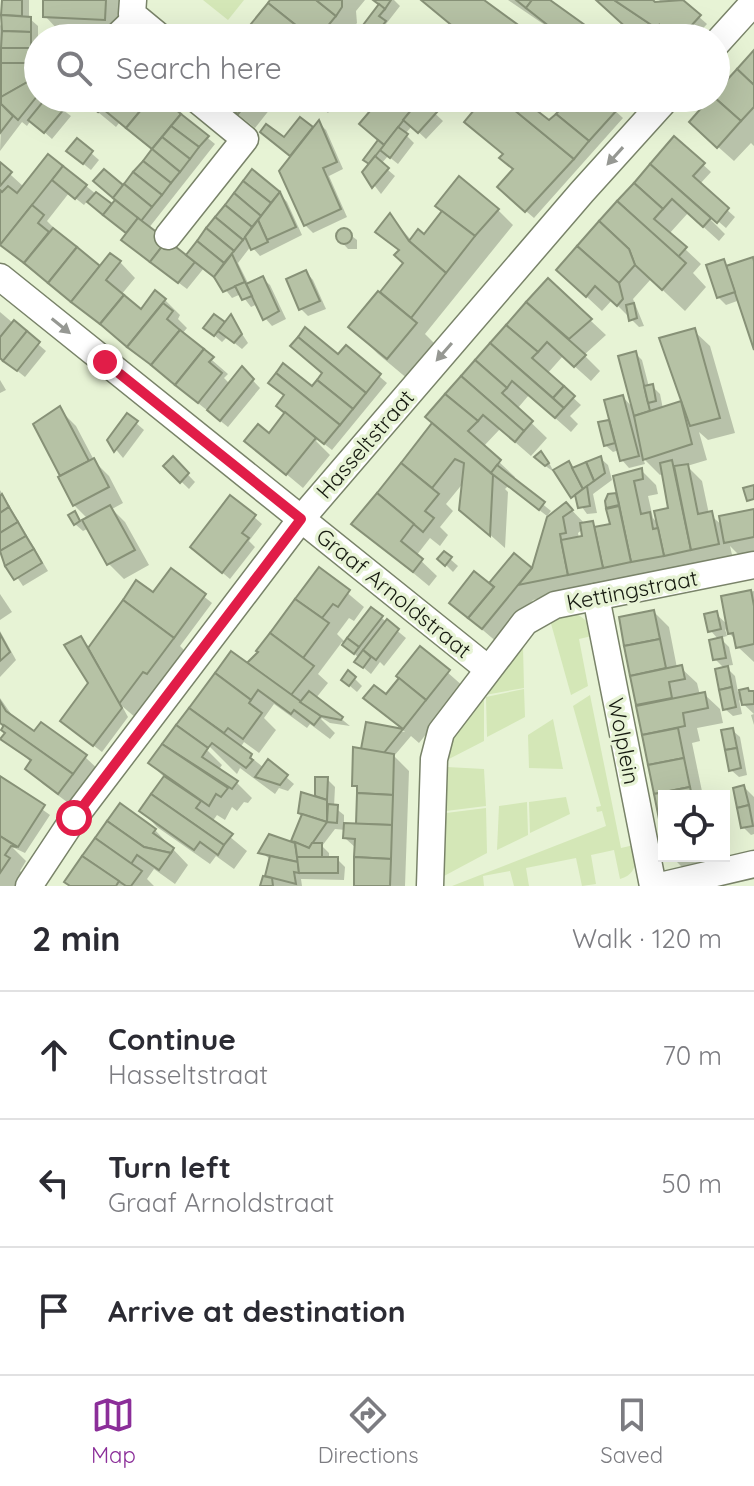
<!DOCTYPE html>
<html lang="en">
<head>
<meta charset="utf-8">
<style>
	:root { --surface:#fff; --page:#f7f7f7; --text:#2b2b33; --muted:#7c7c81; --line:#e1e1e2; --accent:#8b2e99 }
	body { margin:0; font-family:Quicksand,sans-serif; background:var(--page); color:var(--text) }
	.controls { position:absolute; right:24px; bottom:24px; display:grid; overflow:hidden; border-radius:0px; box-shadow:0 8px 32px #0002 }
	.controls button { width:72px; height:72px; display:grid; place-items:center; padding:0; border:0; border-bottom:2px solid var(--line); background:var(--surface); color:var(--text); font:40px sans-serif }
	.stop { position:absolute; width:24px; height:24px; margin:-18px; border:6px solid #e11d48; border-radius:50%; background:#fff }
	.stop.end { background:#e11d48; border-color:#fff; box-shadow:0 2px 8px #0008 }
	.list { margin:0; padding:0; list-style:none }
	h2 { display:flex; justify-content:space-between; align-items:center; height:104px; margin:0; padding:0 32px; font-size:34px }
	h2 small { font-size:26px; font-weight:400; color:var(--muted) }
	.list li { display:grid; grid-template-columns:52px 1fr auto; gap:24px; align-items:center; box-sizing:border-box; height:128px; padding:0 32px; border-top:2px solid var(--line) }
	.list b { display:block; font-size:30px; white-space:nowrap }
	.list p { margin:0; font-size:26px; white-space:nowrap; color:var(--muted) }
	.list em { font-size:26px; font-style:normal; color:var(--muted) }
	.icon { flex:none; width:44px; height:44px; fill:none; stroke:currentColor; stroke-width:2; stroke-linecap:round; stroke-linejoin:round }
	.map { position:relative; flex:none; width:754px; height:886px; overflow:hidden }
	.search { position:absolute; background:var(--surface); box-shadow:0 8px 32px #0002; left:24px; right:24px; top:24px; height:88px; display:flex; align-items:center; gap:20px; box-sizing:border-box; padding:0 28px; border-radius:44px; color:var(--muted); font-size:30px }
	.sheet { height:488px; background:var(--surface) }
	nav { display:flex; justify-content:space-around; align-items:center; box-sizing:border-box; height:112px; border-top:2px solid var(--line); background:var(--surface); font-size:22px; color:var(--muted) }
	nav a { display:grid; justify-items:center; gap:4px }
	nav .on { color:var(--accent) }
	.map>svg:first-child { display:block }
	.green { fill:#d4e7b7 }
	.shadow { fill:#0003; fill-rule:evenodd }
	.building { fill:#b6c2a5; stroke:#879177; stroke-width:2 }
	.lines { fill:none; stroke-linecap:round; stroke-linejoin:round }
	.service-casing { stroke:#798369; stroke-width:17 }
	.minor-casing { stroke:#798369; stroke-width:29 }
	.service { stroke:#fff; stroke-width:14 }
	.minor { stroke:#fff; stroke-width:26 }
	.oneway { fill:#969893 }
	.route { stroke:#e11d48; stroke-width:10 }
	.labels { text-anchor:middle; stroke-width:7; stroke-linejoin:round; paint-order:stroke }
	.street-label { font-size:22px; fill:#161a10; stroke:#e7f3d5 }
</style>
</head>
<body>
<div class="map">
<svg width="754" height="886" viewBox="0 0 754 886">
	<rect width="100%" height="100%" fill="#e7f3d5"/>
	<g class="green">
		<polygon points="203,0 244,0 228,20"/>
		<polygon points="576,613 589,623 592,636 579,639 588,686 571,695 550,620 560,615"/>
		<polygon points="523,646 524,688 485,695"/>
		<polygon points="524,689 525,717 487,737 486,697"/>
		<path d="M590,695L621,848L634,845C636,861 638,874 620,879L614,850L591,855L596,884L582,886L576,858L526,868L529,886H514L510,871L483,876L484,886H452L606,826L602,811L597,812L596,807L601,806L573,706Z"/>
		<path d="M484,696V741L447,760C449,734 469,716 484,696Z"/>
		<polygon points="553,719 563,769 529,768 528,735"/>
		<polygon points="447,767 484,769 486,806 446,811"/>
		<polygon points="566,797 570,814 530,833 529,802"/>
		<polygon points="527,802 528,835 497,850 499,806"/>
		<polygon points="486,808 487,853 444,876 446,813"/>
	</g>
	<g class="shadow">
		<polygon points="4,0 29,0 29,18 38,26 38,98 47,98 71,116 52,139 31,120 27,126 22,122 0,151 3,75 0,75 0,24 4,33"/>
		<polygon points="45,0 121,0 119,35 60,32 45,16"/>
		<polygon points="273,0 365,0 356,11 357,23 345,38 243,38"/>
		<polygon points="376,0 394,0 400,6 386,24 392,30 386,38 355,38 381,5"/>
		<polygon points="422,0 481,0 529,38 465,38"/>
		<polygon points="508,0 548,0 599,38 564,38"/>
		<polygon points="598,0 650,0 655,5 660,0 680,0 707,24 694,38 627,38 632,32"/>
		<polygon points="754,53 754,146 751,143 734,161 707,137 713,98 716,98"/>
		<polygon points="81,98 159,98 215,144 148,229 186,258 279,193 287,202 302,235 260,256 251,246 238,263 249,285 262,278 270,285 286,319 272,326 265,318 258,304 251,307 241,294 232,298 217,279 204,268 187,289 131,247 128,234 88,200 84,205 69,193 47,221 58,232 56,233 100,268 111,255 120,262 135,278 121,295 141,311 165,300 180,315 178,319 187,328 182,334 228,374 224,378 230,384 242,369 260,388 228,427 0,245 0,165 24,187 49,156 112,207 117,200 103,188 104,171 124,188 154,151 119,123 116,127"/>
		<polygon points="217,98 299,98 290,109 278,99 255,128"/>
		<polygon points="309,98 339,98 328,113"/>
		<polygon points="384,98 434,98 427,106 443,121 426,139 412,126 405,134 414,143 398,164 388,156 381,164 395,176 381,194 364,172 371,164 366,160 380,141"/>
		<polygon points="486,98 497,98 514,112 550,123 573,98 601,98 623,118 534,218 507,195 515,170 505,155"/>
		<polygon points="537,98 556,98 548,107"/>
		<polygon points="613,98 627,98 622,104"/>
		<polygon points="300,120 314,130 319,123 326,130 343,169 329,176 347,217 313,233 305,225 292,157 270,139 284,140"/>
		<polygon points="675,139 711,172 699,185 735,217 726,228 712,216 710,219 725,234 719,241 688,213 669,234 701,264 693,273 706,287 685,311 651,279 633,299 644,326 639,327 612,300 602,311 574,285 620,201"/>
		<polygon points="91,153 99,160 91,170 76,158"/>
		<polygon points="498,210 513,225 425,334 443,352 415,385 378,354 351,327 392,301 405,263 400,252 378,232 390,216 412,241"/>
		<polygon points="344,230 357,240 357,249 348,249 340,240 338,236"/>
		<polygon points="754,261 754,344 740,300 726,305 718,297 723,262 729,267"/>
		<polygon points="306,272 313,280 326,309 308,316 301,309"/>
		<polygon points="548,281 606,335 584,355 600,371 591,381 563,356 547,374 581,405 570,416 578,424 571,432 529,395 517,409 547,438 531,456 500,429 483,447 515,477 513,480 551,511 547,516 508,486 505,489 508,492 505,548 461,509 464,482 446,504 453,511 440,527 448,535 440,546 430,538 416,556 437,576 429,586 354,524 435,424 428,417"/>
		<polygon points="0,312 46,351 25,377 0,357"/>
		<polygon points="231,317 248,343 242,349 227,337 222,342 206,328 225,325"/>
		<path d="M694,331L710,346L735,433L708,440L699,432L707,460L687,466L702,481L709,514L722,525L754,511V555L742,558L730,546L733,559L533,600L498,643L478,626L490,586L533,571L566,504L585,524L592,523L598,529L612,526L611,510L608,507L615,495L620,500L641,470L656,485L658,494L648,496L653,518L659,525L671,509L664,473L660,475L643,458L645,464L629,468L622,460L619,450L613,452L605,445L600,424L612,421L623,397L634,409L635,353L642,360L649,387H653L660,394L663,409L680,403L688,411ZM583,529L584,537L579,538L578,533Z"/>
		<polygon points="346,348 387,383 332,450 318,439 316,441 330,455 303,488 247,441 269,435"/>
		<polygon points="0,380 6,390 0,393"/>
		<polygon points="60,410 76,426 95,462 109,476 123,503 112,509 125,522 149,565 124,579 109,564 89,528 83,531 75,524 75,514 83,522 88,519 74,505"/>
		<polygon points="128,416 144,430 123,458 109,441"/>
		<polygon points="541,453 548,461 554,472 544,465"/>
		<polygon points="600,458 608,465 612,480 593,494 597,513 587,514 556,471 568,463 574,469"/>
		<polygon points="173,459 195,482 189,489 165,466"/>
		<polygon points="0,490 48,571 23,586 0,552"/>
		<polygon points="254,517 262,524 249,541 255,547 230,579 200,554"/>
		<polygon points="440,559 450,559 458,566 453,572"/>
		<polygon points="319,569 364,607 354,621 349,618 337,634 346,643 372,610 406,638 384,666 380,662 371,674 357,662 360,659 342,642 318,674 328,683 316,698 350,726 330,723 322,718 321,719 335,733 330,739 310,724 307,728 274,704 264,718 276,730 259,753 244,742 240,748 264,768 286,777 294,784 288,791 279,788 275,794 240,768 237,774 203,740 200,743 222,765 218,771 237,783 252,798 248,803 244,802 237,811 232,807 225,820 217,815 212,822 247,851 234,869 216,856 210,864 157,827 142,811 165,778 150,763 232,654 247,665 252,663"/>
		<polygon points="172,571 212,603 180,646 188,654 136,718 122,706 128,717 102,752 71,728 91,683 81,638 90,648 154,595"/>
		<polygon points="754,591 754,662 738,647 736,640 725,629 727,636 720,638 729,647 733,665 725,666 735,676 738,692 754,691 754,725 751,715 754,714 739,700 742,714 733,716 725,709 725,669 715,659 719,640 710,630 716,614 729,626 723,598"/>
		<polygon points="0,594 12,612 0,620"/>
		<polygon points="654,612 669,627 677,668 681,668 697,683 700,695 704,694 720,709 723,723 697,728 700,741 692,743 703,796 664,796 664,834 621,619"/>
		<polygon points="0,631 16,660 0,677"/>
		<polygon points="421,649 464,687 419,743 411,736 394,756 409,771 405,886 356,886 357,849 345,838 346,830 335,829 322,846 329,853 329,859 337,859 345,867 344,880 301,879 302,886 263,886 271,860 261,852 292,844 304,815 317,799 317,779 327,779 335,787 334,807 344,815 344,826 358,826 359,790 354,785 367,724 405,732 366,697 386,697"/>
		<polygon points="355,679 362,686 357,692 343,680"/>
		<polygon points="0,698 16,721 34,734 85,757 101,772 75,808 43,784 28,769 32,763 3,738 7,733 0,723"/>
		<polygon points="732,730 740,737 747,775 739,777 731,770"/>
		<polygon points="0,779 50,815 25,853 12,847 26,861 20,871 24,875 17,886 0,886"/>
		<polygon points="744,787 754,797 754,834 751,835 743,827"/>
		<polygon points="155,830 188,865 175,884 154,869 147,879 154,886 71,886"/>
		<polygon points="671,856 715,856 716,861 683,868"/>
	</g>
	<g class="building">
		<polygon points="2,0 22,0 22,16 1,15"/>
		<polygon points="43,0 106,0 105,20 43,17"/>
		<polygon points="270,0 316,0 336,16 318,38 312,38 268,3"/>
		<polygon points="316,0 342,0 342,7 336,16"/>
		<polygon points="373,0 391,0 385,9"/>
		<polygon points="421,0 484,0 521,27 512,38 467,38"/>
		<polygon points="516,0 532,0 526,8"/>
		<polygon points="532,0 550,0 603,38 564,38 526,8"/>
		<polygon points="596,0 614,0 656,28 659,25 663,38 624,38 630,31"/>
		<polygon points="614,0 653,0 655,2 683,0 701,15 680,38 663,38 659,25 656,28"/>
		<polygon points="268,3 308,35 306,38 256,38 246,30"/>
		<polygon points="379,4 385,9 379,16 386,21 373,38 364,38 357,33"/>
		<polygon points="1,15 31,17 31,32 2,31"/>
		<polygon points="246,30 256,38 240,38"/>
		<polygon points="2,31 31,32 31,48 1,48"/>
		<rect x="1" y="48" width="30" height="15"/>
		<polygon points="754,50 754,85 737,69"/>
		<polygon points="1,63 31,63 31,80 1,97"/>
		<polygon points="737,69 754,85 754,107 741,121 715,98 716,92"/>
		<polygon points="31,80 38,87 38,95 18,120 1,104 1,97"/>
		<polygon points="46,98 51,98 65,108 44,133 28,120"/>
		<polygon points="80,98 109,98 98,112"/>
		<polygon points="109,98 151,98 126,128 103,109 98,112"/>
		<polygon points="151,98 162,98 181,114 152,149 126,128"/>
		<polygon points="217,98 251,98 238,114"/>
		<polygon points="308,98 326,98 319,107"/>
		<polygon points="381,98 421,98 384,145 359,124"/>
		<polygon points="421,98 437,112 418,133 403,120"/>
		<polygon points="484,98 500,98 574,159 525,212 497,187 513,169 499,158 503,154 464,122"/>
		<polygon points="570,98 604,98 617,110 589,141 556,114"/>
		<polygon points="710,98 715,98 741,121 717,148 689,122"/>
		<polygon points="522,99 549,120 556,114 589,141 574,159 513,109"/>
		<polygon points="1,104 13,116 0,133 0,106"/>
		<polygon points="181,114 209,136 199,147 171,126"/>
		<polygon points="300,117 313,127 290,156 260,132 266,124 284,137"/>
		<polygon points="319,120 337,162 323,168 341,209 304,226 279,171"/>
		<polygon points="171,126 199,147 190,159 162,137"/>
		<polygon points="398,127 408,134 390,158 380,150"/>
		<polygon points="674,136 705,163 693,176 729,208 717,223 650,164"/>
		<polygon points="162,137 190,159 180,172 152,149"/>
		<polygon points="77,138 93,151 83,164 66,151"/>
		<polygon points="378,140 384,145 369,164 363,160"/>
		<polygon points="152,149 180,172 171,183 143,161"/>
		<polygon points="48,154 63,166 0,245 0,190 2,192 8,186 17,193"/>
		<polygon points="375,156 389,168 372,188 362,172"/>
		<polygon points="143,161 171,183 162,195 133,172"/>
		<polygon points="0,162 12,172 0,186"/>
		<polygon points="650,164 711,218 703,227 672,199 663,209 634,183"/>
		<polygon points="63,166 87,185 75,199 52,180"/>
		<polygon points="104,169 123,185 113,198 93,181"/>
		<polygon points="252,169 280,192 271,203 243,181"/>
		<polygon points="133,172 162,195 152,207 124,184"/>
		<polygon points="459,176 499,209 475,236 435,206"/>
		<polygon points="243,181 271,203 261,216 234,193"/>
		<polygon points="634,183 663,209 654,219 687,247 678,257 617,201"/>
		<polygon points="124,184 152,207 141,221 113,198"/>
		<polygon points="96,192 112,204 103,215 87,202"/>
		<polygon points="280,192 296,227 267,240 258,220"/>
		<polygon points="234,193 261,216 252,227 225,205"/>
		<polygon points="115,200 138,218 126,233 103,215"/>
		<polygon points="617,201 686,263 662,290 635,265 629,249 599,221"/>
		<polygon points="32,205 44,215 38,223 49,232 24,263 0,245"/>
		<polygon points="225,205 252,227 243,240 215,217"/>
		<polygon points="442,211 475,236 446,273 409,241 418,229 424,234"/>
		<polygon points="390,213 409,241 446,273 411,318 380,292 403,263 394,255 399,250 375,232"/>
		<polygon points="215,217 243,240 234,251 206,228"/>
		<polygon points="138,218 167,240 150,262 121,240"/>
		<polygon points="258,220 268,242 251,250 245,237"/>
		<polygon points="599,221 629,249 635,265 619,283 577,246"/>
		<polygon points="53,228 77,247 48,283 24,263"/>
		<polygon points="206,228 234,251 224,263 197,241"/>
		<circle cx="344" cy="236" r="8"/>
		<polygon points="167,240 195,262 178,283 150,262"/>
		<polygon points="197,241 224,263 214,277 186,255"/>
		<polygon points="577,246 619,283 623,299 617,306 595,286 586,297 556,270"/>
		<polygon points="77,247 100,266 71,302 48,283"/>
		<polygon points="110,253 121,261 106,280 124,295 100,324 71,302"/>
		<polygon points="232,254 245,282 223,292 214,277"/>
		<polygon points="753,257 754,261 754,350 726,266"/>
		<polygon points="724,259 735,292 717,298 706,265"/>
		<polygon points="306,270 320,301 299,310 286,279"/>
		<polygon points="263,276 279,311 263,320 246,284"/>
		<polygon points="548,278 592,319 569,339 526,302"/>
		<polygon points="245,282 252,296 242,300 235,286"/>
		<polygon points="155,290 166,299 127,347 100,324 124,295 141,309"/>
		<polygon points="378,291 417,323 387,359 348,327"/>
		<polygon points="526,302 586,355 574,367 547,342 538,352 506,325"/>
		<polygon points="163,303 173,311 167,319 180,330 151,365 127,347"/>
		<polygon points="634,303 637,318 629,321 626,305"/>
		<polygon points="214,314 225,322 214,336 203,328"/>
		<polygon points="231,314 242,334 234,343 218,331"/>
		<polygon points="14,320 27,331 3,361 0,358 0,337"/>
		<polygon points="506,325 538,352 532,358 564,386 553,398 490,343"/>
		<polygon points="305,327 338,354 346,345 381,374 366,393 298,337"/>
		<polygon points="695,328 720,418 690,426 659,338"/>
		<polygon points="180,330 204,349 175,385 151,365"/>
		<polygon points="27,331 40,342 17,371 3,361"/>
		<polygon points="298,337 366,393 353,409 317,380 322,373 290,346"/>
		<polygon points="490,343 564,408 555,418 512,381 507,388 475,360"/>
		<polygon points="204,349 214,357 209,362 222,373 198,403 175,385"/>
		<polygon points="636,351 650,411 634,416 618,356"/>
		<polygon points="475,360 507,388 502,393 533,421 524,431 461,376"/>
		<polygon points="283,363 312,386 317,380 353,409 340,425 276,373"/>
		<polygon points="242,366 254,379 220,421 207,410"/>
		<polygon points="276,373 340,425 324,444 276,406 284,395 268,383"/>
		<polygon points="461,376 524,431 515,442 483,415 478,421 445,394"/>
		<polygon points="653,384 656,401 648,403 644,386"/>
		<polygon points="564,386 575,396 564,408 553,398"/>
		<polygon points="445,394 478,421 468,431 501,460 491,473 425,417"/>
		<polygon points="623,395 639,456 620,461 604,400"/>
		<polygon points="681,401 692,444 643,460 634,416"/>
		<polygon points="60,406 89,461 60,476 33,424"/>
		<polygon points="285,412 316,438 286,475 244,441 258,424 269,433"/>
		<polygon points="127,413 138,421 114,452 107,440"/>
		<polygon points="609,420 615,443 604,446 598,422"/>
		<polygon points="432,423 493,475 490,536 459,510 464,463 455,459 432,488 401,463"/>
		<polygon points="541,451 549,463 545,466 534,457"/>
		<polygon points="173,456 189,473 180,483 163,466"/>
		<polygon points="601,456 605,473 594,481 586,462"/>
		<polygon points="94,458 109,487 73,506 58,477"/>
		<polygon points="672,460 691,550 664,556 654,511 668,508 660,463"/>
		<polygon points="569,461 583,489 571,498 553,470"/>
		<polygon points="586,462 594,481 583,489 572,468"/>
		<polygon points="401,463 439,494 425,511 434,518 423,532 377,493"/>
		<polygon points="688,464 698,514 712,511 719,544 691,550 674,466"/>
		<polygon points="497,465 545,502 539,510 491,473"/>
		<polygon points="642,468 643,479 634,481 641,514 650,512 653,529 658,528 664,556 631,562 613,476"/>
		<polygon points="754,485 754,499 747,501 743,488"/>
		<polygon points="587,486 590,506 578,508 575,495"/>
		<polygon points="377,493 414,524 401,541 423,559 413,572 351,524"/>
		<polygon points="616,493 619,505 606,508 605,501 608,494"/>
		<polygon points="2,494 9,507 0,513 0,496"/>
		<polygon points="230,495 256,515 242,533 249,538 222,573 190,547"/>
		<polygon points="566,502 573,510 563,517 566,533 560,534 568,575 518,585 532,568 547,517"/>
		<polygon points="110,505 135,550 107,565 82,520"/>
		<polygon points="619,506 631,562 603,568 594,527 610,524 606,509"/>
		<polygon points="9,507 18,522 0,533 0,513"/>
		<polygon points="754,509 754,537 724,543 719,516"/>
		<polygon points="75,511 80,521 74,525 68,515"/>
		<polygon points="593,521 603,568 568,575 561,540 582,536 580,523"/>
		<polygon points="18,522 26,536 0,551 0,533"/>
		<polygon points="26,536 34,549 5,566 0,551"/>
		<polygon points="34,549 42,563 14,580 5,566"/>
		<polygon points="444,551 452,557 445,566 437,559"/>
		<polygon points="514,553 532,568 482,629 468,618 494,587 489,583"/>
		<polygon points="319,567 350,590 338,607 333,604 322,618 295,599"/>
		<polygon points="171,568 206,594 174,638 123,600 136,580 153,592"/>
		<polygon points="474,571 494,587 468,618 449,603"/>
		<polygon points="751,590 754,606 754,644 736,648 733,633 728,634 721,596"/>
		<polygon points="295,599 329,623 303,658 270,633"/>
		<polygon points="123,600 174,638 147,674 143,672 119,704 88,648"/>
		<polygon points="371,607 383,616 359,647 347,638"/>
		<polygon points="654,610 660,639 624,646 619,617"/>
		<polygon points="717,611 721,629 708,632 704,614"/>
		<polygon points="387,619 399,629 376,660 363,650"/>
		<polygon points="270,633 314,666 291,695 247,663 258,652 256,651"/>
		<polygon points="0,634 10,652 0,661"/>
		<polygon points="81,636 122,708 93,746 60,721 88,683 64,645"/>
		<polygon points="722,637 726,658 713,660 709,640"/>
		<polygon points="347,638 359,647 354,654 342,645"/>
		<polygon points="660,639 666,668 630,676 624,646"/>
		<polygon points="420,646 450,670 426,700 396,676"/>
		<polygon points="363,650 371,657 363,668 354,662"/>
		<polygon points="231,651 321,716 314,725 294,710 291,714 258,690 251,700 215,673"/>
		<polygon points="682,665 685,679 669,682 672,698 636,705 630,676"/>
		<polygon points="728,666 732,687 719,690 715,669"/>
		<polygon points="348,670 356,677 349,686 341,680"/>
		<polygon points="215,673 251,700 249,703 262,713 243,739 228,728 224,733 189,708"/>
		<polygon points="399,678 426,700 403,729 363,698 374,685 386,694"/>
		<polygon points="732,687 736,707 723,710 719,690"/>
		<polygon points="748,688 749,691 754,691 754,704 742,705 739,690"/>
		<polygon points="309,691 343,717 341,720 321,716 300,702"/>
		<polygon points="705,692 708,708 683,713 685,726 642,735 636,706"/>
		<polygon points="0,701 6,711 34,731 41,722 87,755 73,774 0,723"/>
		<polygon points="189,708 252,754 250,758 253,760 246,768 212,743 208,748 176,725"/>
		<polygon points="366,722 403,729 383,754 361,749"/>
		<polygon points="4,725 73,774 58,794 25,769 31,760 0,739 5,733 1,730"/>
		<polygon points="176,725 208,748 202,757 238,781 232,789 162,744"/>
		<polygon points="678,728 684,758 648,765 642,735"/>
		<polygon points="733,728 737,748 725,750 721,730"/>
		<polygon points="162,744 228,788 221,797 216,794 209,806 148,763"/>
		<polygon points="353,747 394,754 393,795 357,793 357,786 352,786"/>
		<polygon points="737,748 741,768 729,771 725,750"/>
		<polygon points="684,758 690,787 654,794 648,765"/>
		<polygon points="268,759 288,775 280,785 255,777"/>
		<polygon points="0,776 45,805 18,847 0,836"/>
		<polygon points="164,776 201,801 196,808 233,834 224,845 151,794"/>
		<polygon points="315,777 328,777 327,800 315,796"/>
		<polygon points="744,785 749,805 737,808 733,788"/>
		<polygon points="690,787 692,796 664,796 664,823 660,824 654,794"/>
		<polygon points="301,792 327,800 327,822 298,813"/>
		<polygon points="357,793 393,795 392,825 356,824"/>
		<polygon points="151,794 224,845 218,855 200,842 194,850 139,811"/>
		<polygon points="120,803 156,829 153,833 174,848 171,853 144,847 107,821"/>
		<polygon points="328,804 338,805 337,823 327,822"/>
		<polygon points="749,805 753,826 741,828 737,808"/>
		<polygon points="302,814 327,822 309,848 291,841"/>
		<polygon points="107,821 144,847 171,853 159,870 137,855 131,864 95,838"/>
		<polygon points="344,823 392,825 391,859 354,857 355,839 343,838"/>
		<polygon points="269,834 295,843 298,862 258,853"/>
		<polygon points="0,836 17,847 11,846 5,855 10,858 0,873"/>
		<polygon points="95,838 142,871 131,886 126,886 82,856"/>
		<polygon points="295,842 309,848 312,843 322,843 322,857 297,857"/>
		<polygon points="82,856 119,881 116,886 70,886 64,882"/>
		<polygon points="270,856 298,862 299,873 294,872 296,884 265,876"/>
		<polygon points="297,857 338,857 338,873 299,873"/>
		<polygon points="354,857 391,859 390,886 354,886"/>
		<polygon points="263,876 272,878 273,886 260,886"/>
	</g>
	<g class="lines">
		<g class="service-casing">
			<g id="service">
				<polyline points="103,38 108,37 132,14"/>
				<polyline points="37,76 38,76"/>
			</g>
		</g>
		<g class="minor-casing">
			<g id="minor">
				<polyline points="133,0 132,14 161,38"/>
				<polyline points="716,44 754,2"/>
				<polyline points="168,236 245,139 195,98"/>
				<polyline points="0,277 488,669"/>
				<polyline points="596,597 653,886"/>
				<polyline points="29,886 74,818 301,519 582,192 667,98"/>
				<polyline points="430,886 434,759 441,732 525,622 555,605 754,565"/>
				<polyline points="660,886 754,864"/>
			</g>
		</g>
		<use href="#service" class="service"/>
		<use href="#minor" class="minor"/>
	</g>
	<defs><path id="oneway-solid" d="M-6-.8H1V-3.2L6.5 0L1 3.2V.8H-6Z" transform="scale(2)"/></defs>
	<g class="oneway">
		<use href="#oneway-solid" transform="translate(615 156) rotate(132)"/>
		<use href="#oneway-solid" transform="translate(61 326) rotate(39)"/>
		<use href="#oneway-solid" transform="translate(444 352) rotate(131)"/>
	</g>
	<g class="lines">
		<polyline class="route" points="74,818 301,519 105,362"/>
	</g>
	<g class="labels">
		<g class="street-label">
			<text transform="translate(365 444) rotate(-49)" y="8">Hasseltstraat</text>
			<text transform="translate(632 590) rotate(-11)" y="8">Kettingstraat</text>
			<text transform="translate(394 593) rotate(39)" y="8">Graaf Arnoldstraat</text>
			<text transform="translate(624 741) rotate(79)" y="8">Wolplein</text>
		</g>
	</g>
</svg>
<div class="controls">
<button><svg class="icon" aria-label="locate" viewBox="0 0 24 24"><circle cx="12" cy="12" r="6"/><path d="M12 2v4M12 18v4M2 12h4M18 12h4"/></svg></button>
</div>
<div class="stop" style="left:74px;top:818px"></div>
<div class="stop end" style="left:105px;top:362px"></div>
<div class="search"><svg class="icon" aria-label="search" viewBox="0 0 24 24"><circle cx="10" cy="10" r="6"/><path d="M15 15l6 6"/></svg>Search here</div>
</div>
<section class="sheet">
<h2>2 min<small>Walk · 120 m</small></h2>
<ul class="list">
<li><svg class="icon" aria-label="ahead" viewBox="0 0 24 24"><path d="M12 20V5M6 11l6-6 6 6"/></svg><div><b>Continue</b><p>Hasseltstraat</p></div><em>70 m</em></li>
<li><svg class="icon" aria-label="left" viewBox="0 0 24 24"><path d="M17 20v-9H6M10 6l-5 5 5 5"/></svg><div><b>Turn left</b><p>Graaf Arnoldstraat</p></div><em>50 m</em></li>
<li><svg class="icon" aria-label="arrive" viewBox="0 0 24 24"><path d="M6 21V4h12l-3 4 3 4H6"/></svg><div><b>Arrive at destination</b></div></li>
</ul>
</section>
<nav>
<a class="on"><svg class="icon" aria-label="map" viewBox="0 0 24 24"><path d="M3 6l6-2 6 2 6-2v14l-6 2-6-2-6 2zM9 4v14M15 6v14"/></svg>Map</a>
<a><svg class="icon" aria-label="directions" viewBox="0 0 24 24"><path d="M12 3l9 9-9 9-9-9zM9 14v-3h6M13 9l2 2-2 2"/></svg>Directions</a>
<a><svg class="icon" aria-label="saved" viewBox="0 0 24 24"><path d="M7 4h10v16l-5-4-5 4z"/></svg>Saved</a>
</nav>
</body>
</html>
